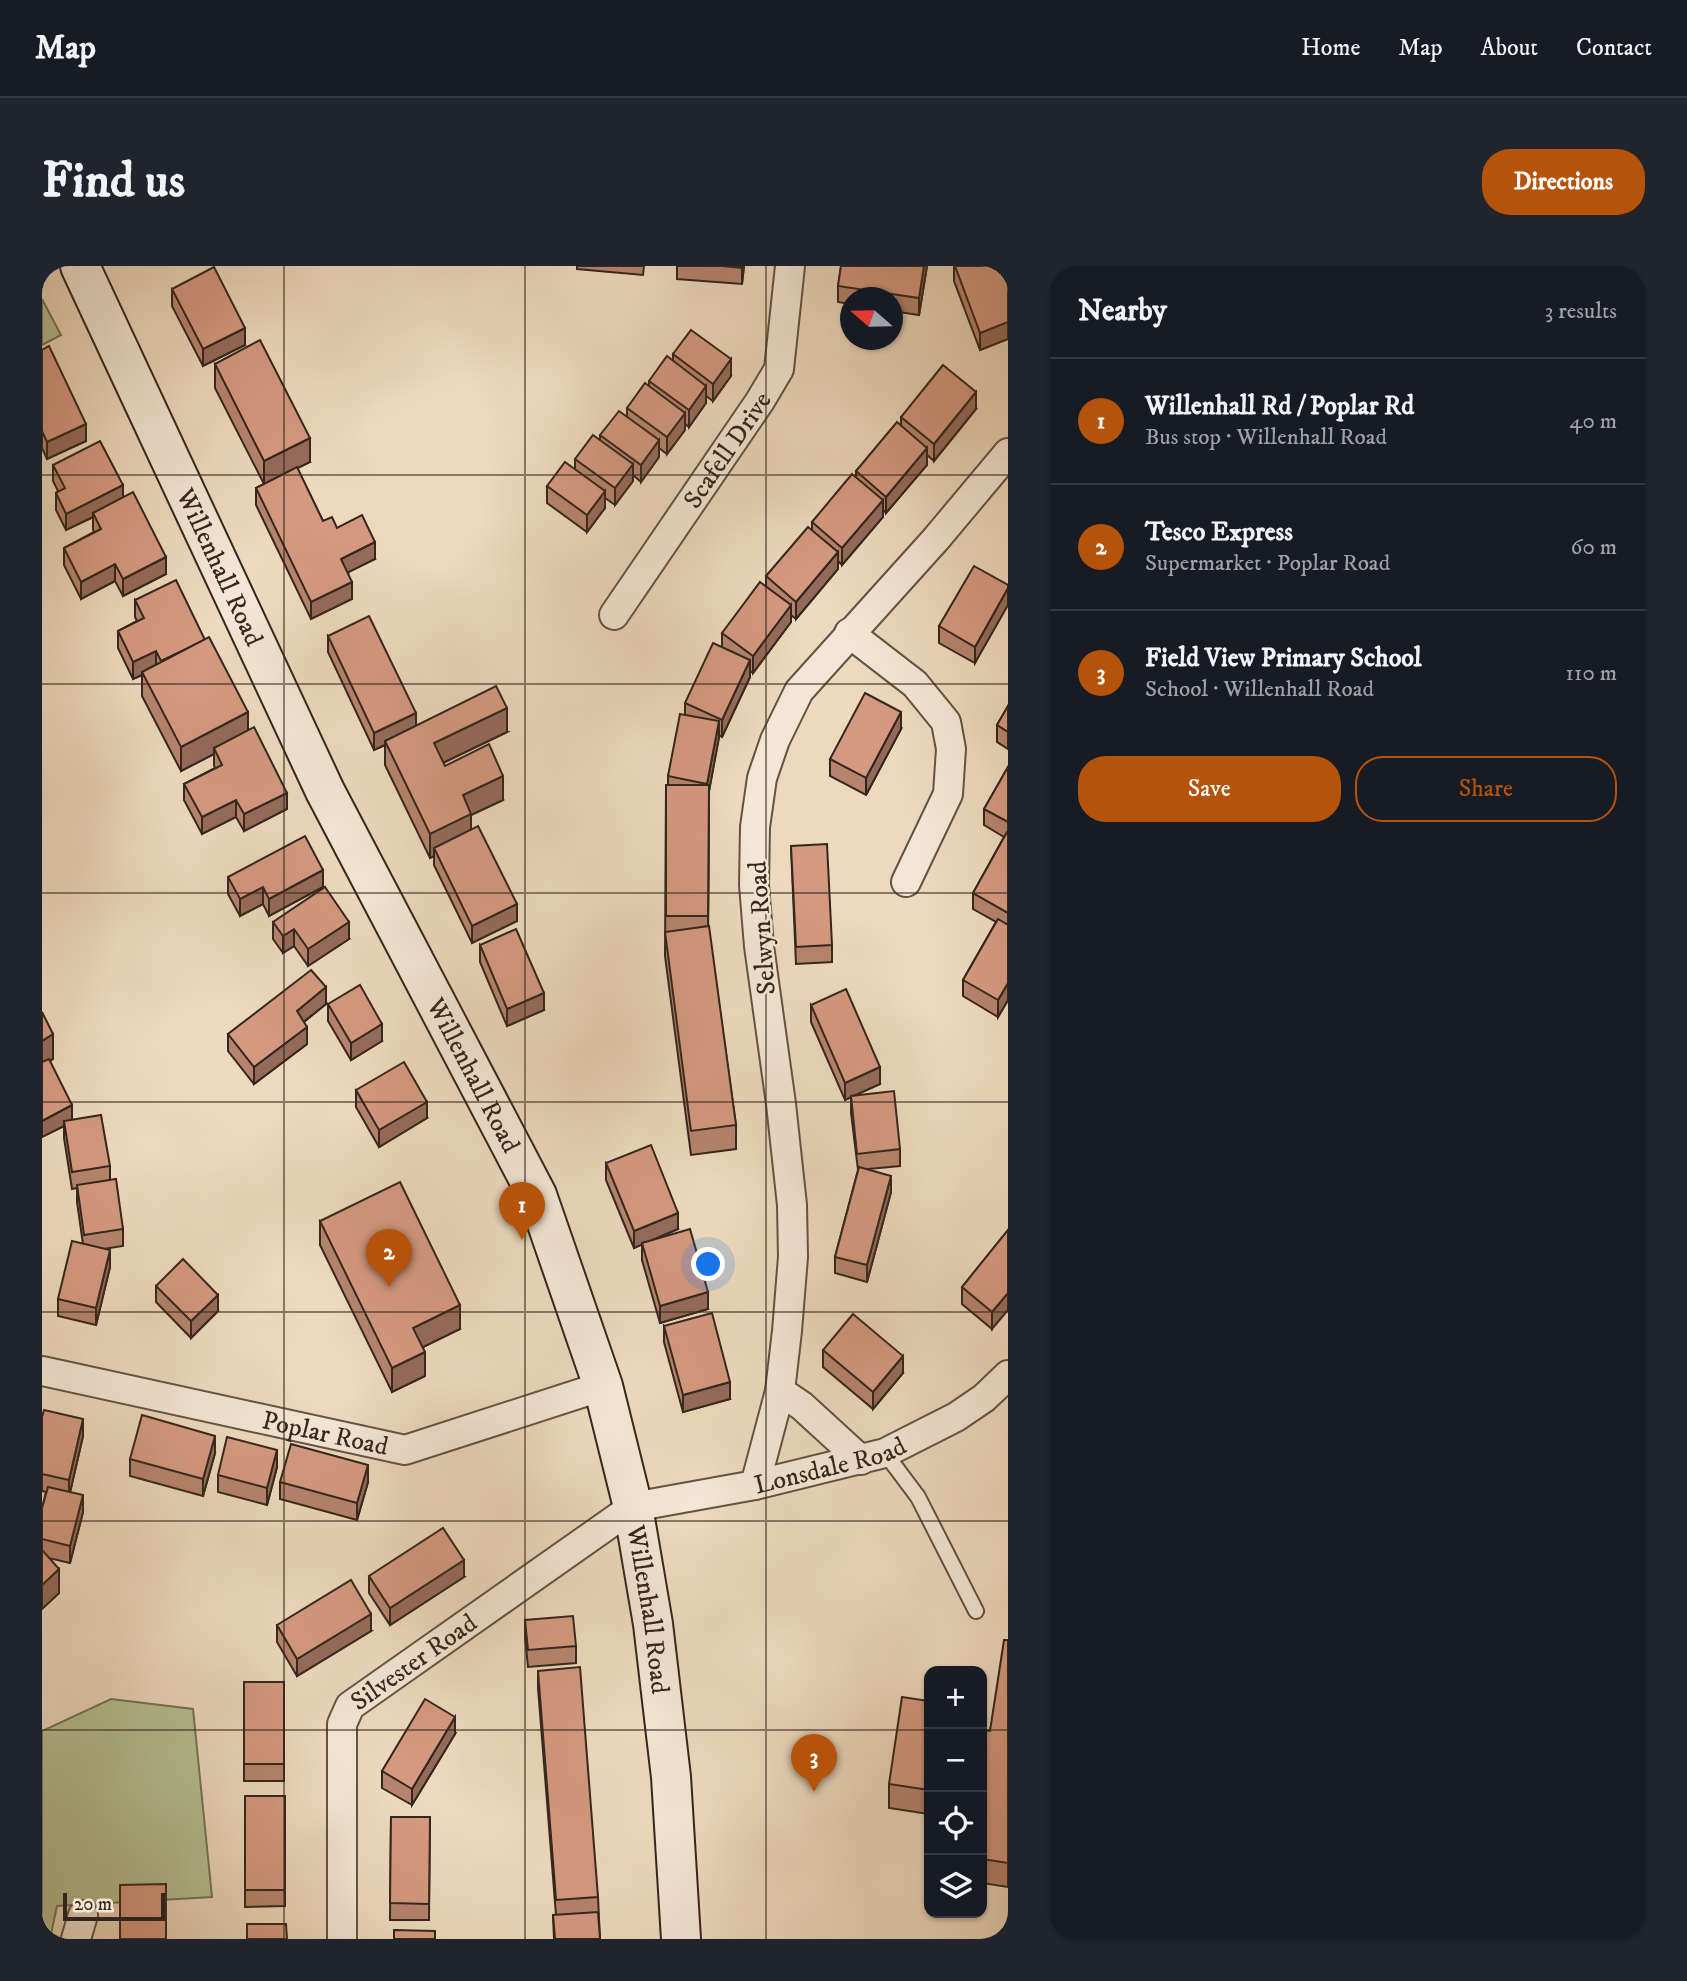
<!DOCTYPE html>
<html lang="en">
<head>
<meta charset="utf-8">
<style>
	:root { --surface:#171b24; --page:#20242c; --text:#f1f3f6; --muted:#9ea1a6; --line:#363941; --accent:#b45309 }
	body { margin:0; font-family:"IM FELL DW Pica",serif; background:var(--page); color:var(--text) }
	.controls { position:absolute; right:21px; bottom:21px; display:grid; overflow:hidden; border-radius:14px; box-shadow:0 2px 5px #0004 }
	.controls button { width:63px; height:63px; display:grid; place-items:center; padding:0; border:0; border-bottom:2px solid var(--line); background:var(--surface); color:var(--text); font:35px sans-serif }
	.compass { position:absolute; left:798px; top:21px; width:63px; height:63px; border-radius:50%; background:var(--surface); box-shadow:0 2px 5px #0004; rotate:290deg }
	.scale { position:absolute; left:21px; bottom:18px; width:102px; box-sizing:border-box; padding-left:7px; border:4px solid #35261d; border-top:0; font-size:19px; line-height:24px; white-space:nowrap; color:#35261d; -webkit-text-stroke:5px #f3e6d4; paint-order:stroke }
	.you { position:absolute; left:667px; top:999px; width:24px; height:24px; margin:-18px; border:5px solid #fff; border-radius:50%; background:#1a73e8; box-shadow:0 0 0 10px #1a73e833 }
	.badge { display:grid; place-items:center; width:46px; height:46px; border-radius:50%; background:var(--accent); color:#fff; font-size:23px; font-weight:700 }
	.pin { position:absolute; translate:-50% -58px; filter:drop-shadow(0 2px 4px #0008) }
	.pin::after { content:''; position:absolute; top:37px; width:24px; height:21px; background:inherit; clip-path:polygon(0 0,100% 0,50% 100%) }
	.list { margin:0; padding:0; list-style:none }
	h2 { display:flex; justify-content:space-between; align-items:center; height:91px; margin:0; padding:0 28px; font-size:30px }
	h2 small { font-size:23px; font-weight:400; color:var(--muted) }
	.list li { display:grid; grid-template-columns:46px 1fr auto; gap:21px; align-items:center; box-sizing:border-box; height:126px; padding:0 28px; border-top:2px solid var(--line) }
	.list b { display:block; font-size:26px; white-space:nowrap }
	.list p { margin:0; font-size:23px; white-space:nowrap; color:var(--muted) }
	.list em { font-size:23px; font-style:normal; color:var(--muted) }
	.actions { display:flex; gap:14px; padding:21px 28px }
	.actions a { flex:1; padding:16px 0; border:2px solid var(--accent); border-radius:28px; text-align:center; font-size:24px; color:var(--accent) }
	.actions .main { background:var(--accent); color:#fff }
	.icon { flex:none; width:38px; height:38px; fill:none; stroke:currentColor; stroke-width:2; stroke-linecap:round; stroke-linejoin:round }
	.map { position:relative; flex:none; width:966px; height:1673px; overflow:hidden; border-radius:28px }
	header { display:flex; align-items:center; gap:42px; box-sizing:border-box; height:98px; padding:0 35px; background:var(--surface); border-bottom:2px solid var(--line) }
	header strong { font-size:33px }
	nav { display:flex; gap:38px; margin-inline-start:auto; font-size:24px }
	.intro { display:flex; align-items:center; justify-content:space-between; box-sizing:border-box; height:168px; padding:0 42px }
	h1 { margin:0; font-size:49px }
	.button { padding:18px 32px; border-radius:28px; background:var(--accent); color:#fff; font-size:24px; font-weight:700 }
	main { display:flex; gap:42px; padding:0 42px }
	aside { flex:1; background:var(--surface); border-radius:28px; box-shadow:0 2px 5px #0004 }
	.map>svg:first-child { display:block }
	.green { fill:#b5c093; stroke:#757358; stroke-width:2 }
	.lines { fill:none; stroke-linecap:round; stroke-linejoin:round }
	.lane-casing { stroke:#635345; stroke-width:18 }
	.street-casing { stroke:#635345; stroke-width:32 }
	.secondary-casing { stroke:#35261d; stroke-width:42 }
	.lane { stroke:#f3e6d4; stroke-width:14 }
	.street { stroke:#f3e6d4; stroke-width:28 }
	.secondary { stroke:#f3e6d4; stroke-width:38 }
	.wall { fill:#b6846e; stroke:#35261d; stroke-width:2 }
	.shaded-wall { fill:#946b5a; stroke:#35261d; stroke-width:2 }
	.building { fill:#d49980; stroke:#35261d; stroke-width:2 }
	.grid { fill:none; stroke:#35261d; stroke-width:2; stroke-opacity:0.55 }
	.labels { text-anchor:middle; stroke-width:5; stroke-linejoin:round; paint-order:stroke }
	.street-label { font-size:26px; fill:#35261d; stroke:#f3e6d4 }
</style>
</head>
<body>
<header>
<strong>Map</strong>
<nav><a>Home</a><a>Map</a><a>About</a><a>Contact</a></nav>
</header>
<div class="intro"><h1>Find us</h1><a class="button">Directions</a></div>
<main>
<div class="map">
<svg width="966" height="1673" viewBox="0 0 966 1673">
	<rect width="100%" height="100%" fill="#edd9bd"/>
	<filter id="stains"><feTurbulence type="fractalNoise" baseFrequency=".00286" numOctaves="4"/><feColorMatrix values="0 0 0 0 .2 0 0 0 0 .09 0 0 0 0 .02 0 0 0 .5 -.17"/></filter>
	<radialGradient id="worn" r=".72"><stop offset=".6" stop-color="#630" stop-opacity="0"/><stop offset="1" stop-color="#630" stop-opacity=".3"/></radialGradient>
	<g class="green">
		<polygon points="0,33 19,69 0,79"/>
		<polygon points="69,1433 151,1443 170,1631 15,1640 8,1673 0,1673 0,1465"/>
	</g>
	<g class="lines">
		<g class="lane-casing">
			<polyline id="lane" points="843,1187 876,1231 934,1345"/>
		</g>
		<g class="street-casing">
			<g id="street">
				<path id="s1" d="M572,349L718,135L737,103L748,0"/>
				<polyline points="807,367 873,418 904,456 909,483 906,528 864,616"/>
				<path id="s2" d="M0,1105L363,1184L561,1120"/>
				<polyline points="738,1125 760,1140 819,1194"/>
				<polyline points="713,1219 738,1125 745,1065 751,991 750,939 739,838 717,680 712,619 713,561 720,512 733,474 757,425 894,273 966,187"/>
				<polyline points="34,1673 41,1649"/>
				<path id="s3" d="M300,1673V1458L308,1440L591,1241L713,1219L843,1187L914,1151L942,1132L966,1109"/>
			</g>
		</g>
		<g class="secondary-casing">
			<g id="secondary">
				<path id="s4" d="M38,0L283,525L495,929L561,1120L591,1241L611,1358L629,1511L639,1673"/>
			</g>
		</g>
		<use href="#lane" class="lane"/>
		<use href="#street" class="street"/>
		<use href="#secondary" class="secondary"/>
	</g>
	<g class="wall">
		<polygon points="535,0 602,0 601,9 535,3"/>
		<polygon points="635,0 702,0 700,18 635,13"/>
		<polygon points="799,0 885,0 877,49 850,45 850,32 808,32 808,38 796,36 796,20"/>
		<polygon points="912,0 964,0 966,5 966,73 938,84 912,15"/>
		<polygon points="130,23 203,79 161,100 130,40"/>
		<polygon points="0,84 44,175 5,193 0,182"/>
		<polygon points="631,88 689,110 671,135 664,130 664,137 647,161 643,158 643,164 625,188 617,182 617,191 599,216 591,209 591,215 573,239 563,232 563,242 545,266 505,237 505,220 533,203 533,193 558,174 558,169 585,150 585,142 607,120 607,115 631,95"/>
		<polygon points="173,98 268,196 255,202 281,255 295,262 333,293 306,306 310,333 269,353 214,239 214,222 222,218 173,122"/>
		<polygon points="934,143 892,195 885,189 885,199 844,247 841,244 841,251 800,299 796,295 796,303 754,353 749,349 749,356 711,407 708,405 708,411 680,471 677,469 667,525 666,660 694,859 694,883 649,889 623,690 624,519 626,519 626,510 643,449 643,437 680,381 680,367 724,320 724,310 770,264 770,256 814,211 814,205 859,160 859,151"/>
		<polygon points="11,199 81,232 124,308 81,330 73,315 39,333 22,299 22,282 52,266 51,263 51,251 24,264 14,244 14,227 16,225 11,215"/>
		<polygon points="966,319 933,397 897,377 897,360"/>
		<polygon points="93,334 206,465 245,543 202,565 194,551 160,568 142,534 142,518 173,502 172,499 172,488 139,505 100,430 100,409 91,413 76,382 76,365 95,355 93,351"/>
		<polygon points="286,370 374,460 465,466 401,497 403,500 461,534 429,549 429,564 475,655 430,677 392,599 392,590 388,592 343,499 343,479 332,484 286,386"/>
		<polygon points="966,440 966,483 955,476 955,459"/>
		<polygon points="859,463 824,529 788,510 788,493"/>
		<polygon points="966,501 966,734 956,751 921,730 921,714 954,656 931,643 931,627 962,571 942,559 942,543"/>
		<polygon points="749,580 790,679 790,696 754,698"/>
		<polygon points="186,611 281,621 227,650 221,638 198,650 186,628"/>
		<polygon points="231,656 307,673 266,700 252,680 241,687 231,673"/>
		<polygon points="438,679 502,744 465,760 438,696"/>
		<polygon points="284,738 262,756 265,778 212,818 186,785 186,768"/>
		<polygon points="286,738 340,775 309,794 286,755"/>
		<polygon points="769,739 838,818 813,829 858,883 858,900 826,903 849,926 825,1016 793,1007 793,991 816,904 809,847 809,831 803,834 769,756"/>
		<polygon points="0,746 11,793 8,795 30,853 68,900 68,914 81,963 81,980 61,983 68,1001 54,1059 16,1050 16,1033 41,978 35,936 35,922 30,923 22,872 22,860 0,871"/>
		<polygon points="314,824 385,852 337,881 314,841"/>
		<polygon points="564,897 636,963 608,975 666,1043 618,1057 600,994 600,978 592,982 564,914"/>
		<polygon points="278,955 418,1063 381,1081 383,1110 350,1126 278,979"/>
		<polygon points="966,964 950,1063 920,1038 920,1021"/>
		<polygon points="114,1020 176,1045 149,1072 114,1036"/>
		<polygon points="622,1060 688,1133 641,1146 622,1076"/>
		<polygon points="781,1084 861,1107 831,1143 781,1101"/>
		<polygon points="0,1151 41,1170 28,1226 41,1246 28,1297 7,1292 17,1327 0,1343 0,1242 4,1226 0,1225"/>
		<polygon points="173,1187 161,1230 88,1210 88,1193"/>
		<polygon points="235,1201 225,1239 176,1226 176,1209"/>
		<polygon points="238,1216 326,1216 315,1254 238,1233"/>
		<polygon points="327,1310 422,1311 348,1359 327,1327"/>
		<polygon points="483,1354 534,1380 534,1397 486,1401 483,1371"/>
		<polygon points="235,1359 329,1365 255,1410 235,1376"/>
		<polygon points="966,1374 966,1621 940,1617 940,1464 948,1465"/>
		<polygon points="496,1405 556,1631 558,1673 512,1673 511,1649 514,1649 496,1422"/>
		<rect x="202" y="1416" width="40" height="99"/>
		<polygon points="887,1435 887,1548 847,1542 847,1518"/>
		<polygon points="413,1468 370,1539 340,1522 340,1505"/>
		<polygon points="203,1530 243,1530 243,1640 203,1641"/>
		<polygon points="349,1551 388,1551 387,1654 348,1654"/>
	</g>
	<g class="shaded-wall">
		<polygon points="700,0 702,0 700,18"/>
		<polygon points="882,0 885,0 877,49 877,32"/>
		<polygon points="966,56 966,73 938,84 938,67"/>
		<polygon points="203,62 203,79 161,100 161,83"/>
		<polygon points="689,93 689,110 671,135 671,118"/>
		<polygon points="664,120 664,137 647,161 647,144"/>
		<polygon points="934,126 934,143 892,195 892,178"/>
		<polygon points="643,147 643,164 625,188 625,171"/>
		<polygon points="44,158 44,175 5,193 5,176"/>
		<polygon points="268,172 268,196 222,219 222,195"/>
		<polygon points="617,174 617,191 599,216 599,199"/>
		<polygon points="885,182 885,199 844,247 844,231"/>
		<polygon points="591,198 591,215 573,239 573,222"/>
		<polygon points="81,219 81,236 51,247 51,251 24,264 24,248"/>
		<polygon points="563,225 563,242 545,266 545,249"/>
		<polygon points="841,234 841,251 800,299 800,282"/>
		<polygon points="333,276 333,293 299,310 299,293"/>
		<polygon points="796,286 796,303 754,353 754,336"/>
		<polygon points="124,291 124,308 81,330 81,313"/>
		<polygon points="73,298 73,315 39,333 39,316"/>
		<polygon points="310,316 310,333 269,353 269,336"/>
		<polygon points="966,322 966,339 933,397 933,381"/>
		<polygon points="749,339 749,356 711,407 711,390"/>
		<polygon points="114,385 114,402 100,406 100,409 91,413 91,396"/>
		<polygon points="708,394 708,411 680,471 680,454"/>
		<polygon points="465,442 465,466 392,501 392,477"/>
		<polygon points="206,446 206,470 172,482 172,488 139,505 139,481"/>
		<polygon points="859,446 859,463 824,529 824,512"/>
		<polygon points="374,447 374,464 343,475 343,479 332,484 332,467"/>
		<polygon points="677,455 677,472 667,525 666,674 667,525 665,535 665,518"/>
		<polygon points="461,510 461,534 429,549 429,572 392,582 392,590 388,592 388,568 421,529"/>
		<polygon points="245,527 245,543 202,565 202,548"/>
		<polygon points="194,534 194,551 160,568 160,551"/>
		<polygon points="281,604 281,621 227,650 227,633"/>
		<polygon points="221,621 221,638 198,650 198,633"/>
		<polygon points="475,638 475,655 430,677 430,660"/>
		<polygon points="307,656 307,673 266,700 266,683"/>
		<polygon points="252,663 252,680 241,687 241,670"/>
		<polygon points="966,717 966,734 956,751 956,734"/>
		<polygon points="284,721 284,738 255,761 255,745"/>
		<polygon points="502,727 502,744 465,760 465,743"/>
		<polygon points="340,758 340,775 309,794 309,777"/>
		<polygon points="265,761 265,778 212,818 212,801"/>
		<polygon points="11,768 11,793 0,799 0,775"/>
		<polygon points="838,801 838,818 803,834 803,817"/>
		<polygon points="385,836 385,852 337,881 337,864"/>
		<polygon points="30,839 30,856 22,855 22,860 0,871 0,855"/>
		<polygon points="849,910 849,926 825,1016 825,999"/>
		<polygon points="636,947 636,963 592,982 592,965"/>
		<polygon points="68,984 68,1001 54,1059 54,1042"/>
		<polygon points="666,1026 666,1043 618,1057 618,1040"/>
		<polygon points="966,1027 966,1044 950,1063 950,1046"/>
		<polygon points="176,1029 176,1045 149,1072 149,1055"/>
		<polygon points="418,1039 418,1063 371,1086 371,1062"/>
		<polygon points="383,1086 383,1110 350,1126 350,1102"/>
		<polygon points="861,1090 861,1107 831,1143 831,1126"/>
		<polygon points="688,1116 688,1133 641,1146 641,1129"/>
		<polygon points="41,1153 41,1170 27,1231 27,1214"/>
		<polygon points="173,1170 173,1187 161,1230 161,1213"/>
		<polygon points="235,1184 235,1201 225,1239 225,1222"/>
		<polygon points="326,1199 326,1216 315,1254 315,1237"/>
		<polygon points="41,1229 41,1246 28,1297 28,1280"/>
		<polygon points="422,1294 422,1311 348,1359 348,1342"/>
		<polygon points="17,1303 17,1327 0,1343 0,1319"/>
		<polygon points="329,1348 329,1365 255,1410 255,1393"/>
		<polygon points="413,1451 413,1468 370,1539 370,1523"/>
	</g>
	<g class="building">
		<polygon points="680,0 700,0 700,2"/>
		<polygon points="799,0 882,0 877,32 796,20"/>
		<polygon points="913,0 964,0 966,5 966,56 938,67"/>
		<polygon points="172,1 203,62 161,83 130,23"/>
		<polygon points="649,64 689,93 671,118 631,88"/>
		<polygon points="218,74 268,172 222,195 173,98"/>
		<polygon points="7,80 44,158 5,176 0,165 0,84"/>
		<polygon points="625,90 664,120 647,144 607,115"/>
		<polygon points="901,99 934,126 892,178 859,151"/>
		<polygon points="603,117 643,147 625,171 585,142"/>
		<polygon points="577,145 617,174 599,199 558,169"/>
		<polygon points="855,156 885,182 844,231 814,205"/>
		<polygon points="551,169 591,198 573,222 533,193"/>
		<polygon points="58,175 81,219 24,248 14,227 23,222 11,199"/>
		<polygon points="523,196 563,225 545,249 505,220"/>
		<polygon points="255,201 281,255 290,251 295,262 320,249 333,276 299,293 310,316 269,336 214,222"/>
		<polygon points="810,208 841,234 800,282 770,256"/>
		<polygon points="91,226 124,291 81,313 73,298 39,316 22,282 59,263 51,247"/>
		<polygon points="766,261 796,286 754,336 724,310"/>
		<polygon points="932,300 966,319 966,322 933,381 897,360"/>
		<polygon points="134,314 163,374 119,395 114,385 91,396 76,365 102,352 93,334"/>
		<polygon points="718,316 749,339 711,390 680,367"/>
		<polygon points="327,350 374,447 332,467 286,370"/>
		<polygon points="167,371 206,446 139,481 100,406"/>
		<polygon points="671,377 708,394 680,454 643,437"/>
		<polygon points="454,420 465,442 392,477 403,500 447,478 461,510 421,529 429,548 388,568 343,475"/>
		<polygon points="823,427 859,446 824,512 788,493"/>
		<polygon points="966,440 966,466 955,459"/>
		<polygon points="638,448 677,455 665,518 626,510"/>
		<polygon points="212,461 245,527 202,548 194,534 160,551 142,518 180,499 172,482"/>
		<polygon points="966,501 966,556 942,543"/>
		<polygon points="624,519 667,519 666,650 624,650"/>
		<polygon points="436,560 475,638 430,660 392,582"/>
		<polygon points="965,566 966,566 966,647 931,627"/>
		<polygon points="263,570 281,604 227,633 221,621 198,633 186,611"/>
		<polygon points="785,578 790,679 754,681 749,580"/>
		<polygon points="283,621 307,656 266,683 252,663 241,670 231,656"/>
		<polygon points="956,653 966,659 966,717 956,734 921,714"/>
		<polygon points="667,660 694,859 649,865 623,666"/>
		<polygon points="474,663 502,727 465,743 438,679"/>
		<polygon points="269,704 284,721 255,745 265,761 212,801 186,768"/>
		<polygon points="318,719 340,758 309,777 286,738"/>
		<polygon points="804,723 838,801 803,817 769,739"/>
		<polygon points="0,746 11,768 0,775"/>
		<polygon points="7,793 30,839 0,855 0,796"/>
		<polygon points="362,796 385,836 337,864 314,824"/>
		<polygon points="852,825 858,883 815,888 809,830"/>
		<polygon points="59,849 68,900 30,906 22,855"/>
		<polygon points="609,879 636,947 592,965 564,897"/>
		<polygon points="817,901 849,910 825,999 793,991"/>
		<polygon points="74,913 81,963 42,969 35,919"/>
		<polygon points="358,916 418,1039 371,1062 383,1086 350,1102 278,955"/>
		<polygon points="648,963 666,1026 618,1040 600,977"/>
		<polygon points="966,964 966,1027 950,1046 920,1021"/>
		<polygon points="30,975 68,984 54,1042 16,1033"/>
		<polygon points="141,993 176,1029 149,1055 114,1020"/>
		<polygon points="670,1047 688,1116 641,1129 622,1060"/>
		<polygon points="811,1048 861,1090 831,1126 781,1084"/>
		<polygon points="2,1144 41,1153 27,1214 0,1208 0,1151"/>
		<polygon points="100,1149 173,1170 161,1213 88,1193"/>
		<polygon points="185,1171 235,1184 225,1222 176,1209"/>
		<polygon points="249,1178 326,1199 315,1237 238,1216"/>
		<polygon points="6,1221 41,1229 28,1280 0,1273 0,1242"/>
		<polygon points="401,1262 422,1294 348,1342 327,1310"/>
		<polygon points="0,1284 17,1303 0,1319"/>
		<polygon points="309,1314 329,1348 255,1393 235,1359"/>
		<polygon points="531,1350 534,1380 486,1384 483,1354"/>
		<polygon points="962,1374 966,1374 966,1597 940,1593 940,1464 948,1465"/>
		<polygon points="538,1401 556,1631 514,1634 496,1405"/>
		<rect x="202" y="1416" width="40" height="82"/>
		<polygon points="860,1431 887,1435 887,1524 847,1518"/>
		<polygon points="383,1433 413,1451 370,1523 340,1505"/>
		<rect x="203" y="1530" width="40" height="94"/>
		<polygon points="349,1551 388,1551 387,1638 348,1637"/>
		<polygon points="124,1618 124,1673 78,1673 78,1619"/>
		<polygon points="556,1646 558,1673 513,1673 511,1649"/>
		<polygon points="205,1658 244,1658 245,1673 205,1673"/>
		<polygon points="352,1664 393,1665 393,1673 352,1673"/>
	</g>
	<path class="grid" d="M242,0V1673M483,0V1673M724,0V1673M0,209H966M0,418H966M0,627H966M0,836H966M0,1046H966M0,1255H966M0,1464H887M940,1464H966"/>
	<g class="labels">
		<g class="street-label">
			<text dy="9" stroke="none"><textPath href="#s1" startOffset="200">Scafell Drive</textPath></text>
			<text dy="9" stroke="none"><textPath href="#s4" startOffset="332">Willenhall Road</textPath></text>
			<text transform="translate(719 662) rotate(-94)" y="9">Selwyn Road</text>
			<text dy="9" stroke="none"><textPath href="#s4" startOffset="900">Willenhall Road</textPath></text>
			<text dy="9" stroke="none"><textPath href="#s2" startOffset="290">Poplar Road</textPath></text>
			<text dy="9" stroke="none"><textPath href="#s3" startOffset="782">Lonsdale Road</textPath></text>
			<text dy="9" stroke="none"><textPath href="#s4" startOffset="1466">Willenhall Road</textPath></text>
			<text dy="9" stroke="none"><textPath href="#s3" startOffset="312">Silvester Road</textPath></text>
		</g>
	</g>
	<rect width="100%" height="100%" filter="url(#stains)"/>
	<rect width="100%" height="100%" fill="url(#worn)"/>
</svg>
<div class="controls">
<button>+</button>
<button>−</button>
<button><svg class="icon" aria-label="locate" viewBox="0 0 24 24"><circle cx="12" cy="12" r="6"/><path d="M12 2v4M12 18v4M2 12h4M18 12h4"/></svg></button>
<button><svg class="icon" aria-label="layers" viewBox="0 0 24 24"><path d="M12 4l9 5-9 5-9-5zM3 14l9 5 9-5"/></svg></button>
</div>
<svg class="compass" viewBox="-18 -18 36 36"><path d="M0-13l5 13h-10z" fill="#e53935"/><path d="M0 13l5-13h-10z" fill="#9ea1a6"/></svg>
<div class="scale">20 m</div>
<div class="you"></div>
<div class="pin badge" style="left:480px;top:974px">1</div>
<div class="pin badge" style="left:347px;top:1021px">2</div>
<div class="pin badge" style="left:772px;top:1526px">3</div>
</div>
<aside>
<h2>Nearby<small>3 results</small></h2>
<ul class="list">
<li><span class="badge">1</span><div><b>Willenhall Rd / Poplar Rd</b><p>Bus stop · Willenhall Road</p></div><em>40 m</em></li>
<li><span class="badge">2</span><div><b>Tesco Express</b><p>Supermarket · Poplar Road</p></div><em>60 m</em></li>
<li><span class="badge">3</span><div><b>Field View Primary School</b><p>School · Willenhall Road</p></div><em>110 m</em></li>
</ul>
<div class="actions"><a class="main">Save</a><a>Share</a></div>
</aside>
</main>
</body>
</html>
